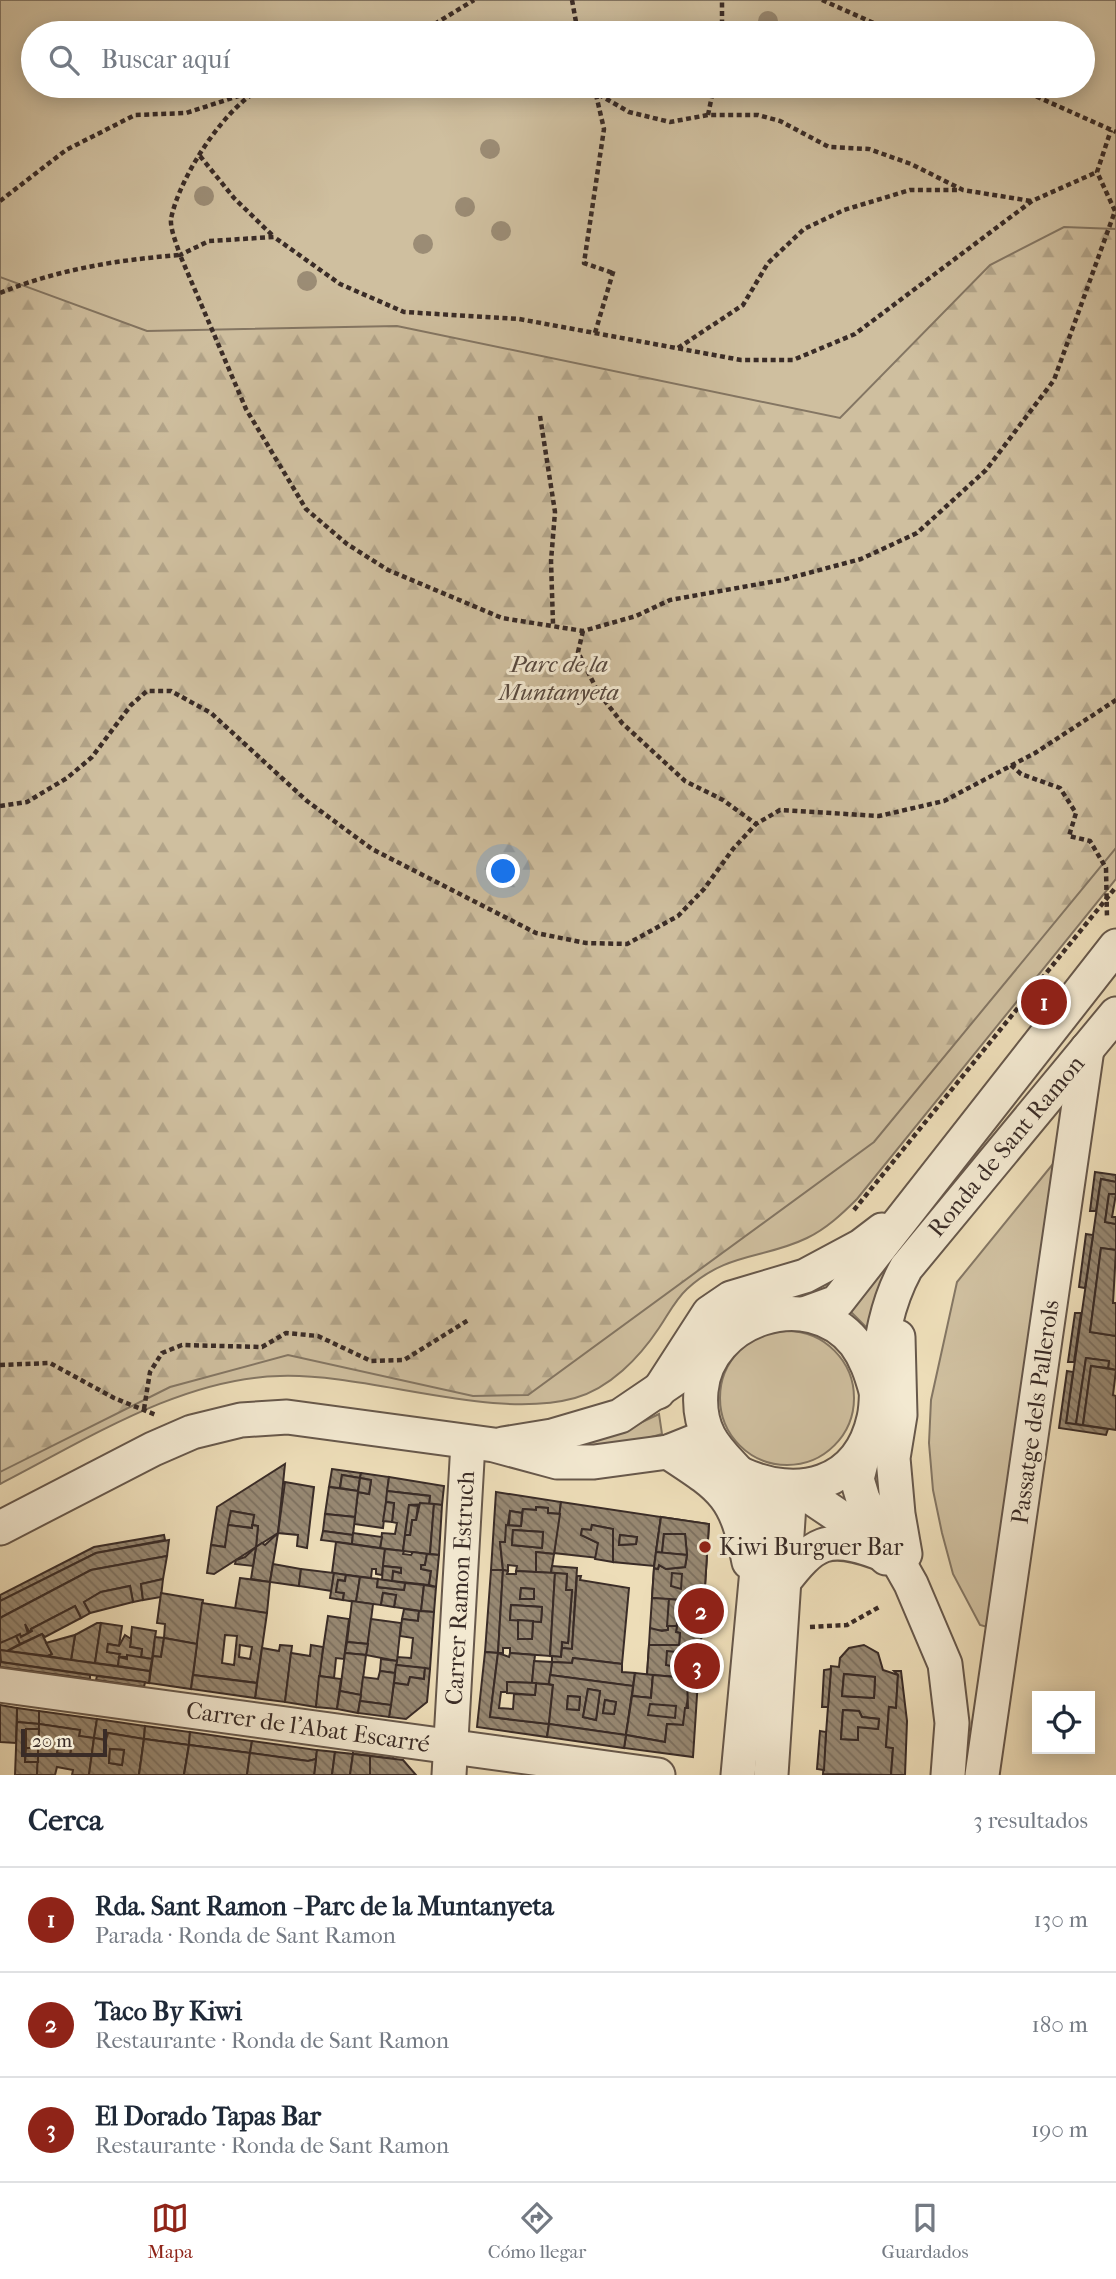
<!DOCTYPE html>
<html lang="es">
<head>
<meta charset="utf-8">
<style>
	:root { --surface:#fff; --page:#f6f6f7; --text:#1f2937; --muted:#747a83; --line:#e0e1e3; --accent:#8f2418 }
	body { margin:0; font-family:"IM FELL French Canon",serif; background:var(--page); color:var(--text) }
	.controls { position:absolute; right:21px; bottom:21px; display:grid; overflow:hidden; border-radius:0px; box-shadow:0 4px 18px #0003 }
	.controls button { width:63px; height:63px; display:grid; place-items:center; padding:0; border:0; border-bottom:2px solid var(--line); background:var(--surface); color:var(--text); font:35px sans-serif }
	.scale { position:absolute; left:21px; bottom:18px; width:86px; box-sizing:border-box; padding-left:7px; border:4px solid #3a2c27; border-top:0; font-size:19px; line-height:24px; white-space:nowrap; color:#3a2c27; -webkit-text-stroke:5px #f3e9d1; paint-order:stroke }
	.you { position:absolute; left:504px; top:872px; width:24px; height:24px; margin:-18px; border:5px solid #fff; border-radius:50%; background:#1a73e8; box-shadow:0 0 0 10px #1a73e833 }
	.badge { display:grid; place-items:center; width:46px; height:46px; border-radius:50%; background:var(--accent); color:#fff; font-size:23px; font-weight:700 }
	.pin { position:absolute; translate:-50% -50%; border:4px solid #fff; box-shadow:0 2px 7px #0006 }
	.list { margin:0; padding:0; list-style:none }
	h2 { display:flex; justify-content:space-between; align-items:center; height:91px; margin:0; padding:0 28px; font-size:30px }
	h2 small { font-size:23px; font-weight:400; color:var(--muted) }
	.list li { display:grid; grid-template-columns:46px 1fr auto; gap:21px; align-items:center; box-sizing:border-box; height:105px; padding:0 28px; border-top:2px solid var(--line) }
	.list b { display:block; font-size:26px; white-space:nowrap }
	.list p { margin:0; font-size:23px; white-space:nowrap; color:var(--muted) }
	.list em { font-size:23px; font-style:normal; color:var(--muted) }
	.icon { flex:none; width:38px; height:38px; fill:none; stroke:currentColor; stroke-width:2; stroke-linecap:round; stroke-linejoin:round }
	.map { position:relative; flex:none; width:1116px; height:1775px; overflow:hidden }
	.search { position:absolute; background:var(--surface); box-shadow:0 4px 18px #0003; left:21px; right:21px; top:21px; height:77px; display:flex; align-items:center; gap:18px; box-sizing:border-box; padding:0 24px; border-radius:38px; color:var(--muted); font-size:26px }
	.sheet { height:406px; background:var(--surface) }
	nav { display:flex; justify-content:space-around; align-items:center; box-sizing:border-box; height:98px; border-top:2px solid var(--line); background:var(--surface); font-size:19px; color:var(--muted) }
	nav a { display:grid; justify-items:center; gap:4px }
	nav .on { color:var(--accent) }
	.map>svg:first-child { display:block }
	.green { fill:#cfbf9f; stroke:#847663; stroke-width:2; fill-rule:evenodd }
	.forest { fill:url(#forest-firs); stroke:#847663; stroke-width:2 }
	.building { fill:url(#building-back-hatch); stroke:#3a2c27; stroke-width:2; fill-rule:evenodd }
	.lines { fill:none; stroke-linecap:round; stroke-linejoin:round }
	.street-casing { stroke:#67584b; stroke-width:37 }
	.path { stroke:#3a2c27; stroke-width:4.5; stroke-dasharray:5 3.5; stroke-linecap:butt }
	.street { stroke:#f3e9d1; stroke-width:33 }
	.tree { fill:#9b8c75 }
	.poi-dot { fill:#8f2418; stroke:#f3e9d1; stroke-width:2.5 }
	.labels { text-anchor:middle; stroke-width:6; stroke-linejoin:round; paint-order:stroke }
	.park-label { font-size:24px; font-style:italic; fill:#58493f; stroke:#f3e9d1 }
	.street-label { font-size:24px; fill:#3a2c27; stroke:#f3e9d1 }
	.poi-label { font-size:24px; fill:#3a2c27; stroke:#f3e9d1; text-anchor:start }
</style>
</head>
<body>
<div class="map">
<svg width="1116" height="1775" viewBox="0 0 1116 1775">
	<defs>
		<pattern id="forest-firs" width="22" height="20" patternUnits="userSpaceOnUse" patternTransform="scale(1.75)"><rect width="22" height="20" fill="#cfbf9f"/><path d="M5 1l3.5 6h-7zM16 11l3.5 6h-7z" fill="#b2a489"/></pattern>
		<pattern id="building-back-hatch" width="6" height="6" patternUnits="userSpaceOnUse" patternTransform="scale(1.75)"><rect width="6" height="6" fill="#978872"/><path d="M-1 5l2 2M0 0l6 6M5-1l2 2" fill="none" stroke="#7c6f5e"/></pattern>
	</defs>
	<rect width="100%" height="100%" fill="#edddb8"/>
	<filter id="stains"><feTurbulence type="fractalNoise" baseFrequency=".00286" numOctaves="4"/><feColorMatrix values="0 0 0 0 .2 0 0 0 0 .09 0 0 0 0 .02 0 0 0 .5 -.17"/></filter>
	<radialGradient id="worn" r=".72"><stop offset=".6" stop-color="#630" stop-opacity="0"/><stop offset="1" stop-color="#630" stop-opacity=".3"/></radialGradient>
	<g class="green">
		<path d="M0,0H1116V879L857,1199C842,1214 826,1229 807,1238C764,1259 727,1252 687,1289C675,1300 668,1315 659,1328C639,1358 610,1388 575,1398C491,1421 369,1373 280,1376C181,1378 86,1440 0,1484ZM33,33H1083V86H33Z"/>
		<polygon points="1061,1154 991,1628 980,1625 953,1574 942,1533 933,1490 929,1443 931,1400 957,1282"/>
		<polygon points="914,1227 920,1235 869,1330 849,1310"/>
		<circle cx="787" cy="1398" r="67"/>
		<path d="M659,1414L662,1434L616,1447L556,1449C594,1444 624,1431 659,1414Z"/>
	</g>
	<polygon class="forest" points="1064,227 1116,229 1116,848 874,1142 528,1395 473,1396 288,1355 170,1387 0,1472 0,277 147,331 397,326 840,418 990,265"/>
	<g class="building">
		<polygon points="1095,1172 1116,1175 1116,1182 1101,1179 1096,1211 1090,1211"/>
		<polygon points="1101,1179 1116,1182 1116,1194 1109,1194 1105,1222 1116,1224 1116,1250 1101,1248 1090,1332 1116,1336 1116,1370 1108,1368 1109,1361 1086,1358 1076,1424 1066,1423"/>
		<polygon points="1109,1194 1116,1194 1112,1217 1116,1217 1116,1224 1105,1222"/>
		<polygon points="1086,1234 1093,1235 1085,1288 1079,1287"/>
		<polygon points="1101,1248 1116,1250 1113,1303 1116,1303 1116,1336 1090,1332"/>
		<polygon points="1075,1313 1081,1313 1074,1362 1068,1362"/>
		<polygon points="1086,1358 1109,1361 1108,1368 1091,1366 1083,1425 1076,1424"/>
		<polygon points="1091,1366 1116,1370 1113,1395 1116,1396 1116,1430 1083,1425"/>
		<polygon points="1067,1371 1073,1372 1066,1423 1108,1429 1106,1435 1059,1428"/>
		<polygon points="285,1464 278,1533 256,1547 258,1526 252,1525 254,1515 231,1511 225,1547 211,1545 217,1507"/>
		<polygon points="332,1469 361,1473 360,1478 342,1475 340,1488 329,1487"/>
		<polygon points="361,1473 389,1477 383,1528 354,1524 358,1492 369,1494 371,1480 360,1478"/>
		<polygon points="342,1475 360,1478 358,1491 340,1488"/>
		<polygon points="389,1477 444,1486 442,1505 429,1504 430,1496 387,1491"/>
		<polygon points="360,1478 371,1480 369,1494 358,1492"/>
		<polygon points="285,1482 314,1487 307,1548 297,1546 298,1535 278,1533"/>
		<polygon points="329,1487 358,1491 355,1517 325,1514"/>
		<polygon points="387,1491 430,1496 429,1504 409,1505 403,1551 380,1548 382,1533 395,1534 397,1523 392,1522 394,1503 386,1502"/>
		<polygon points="496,1492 561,1502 560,1514 548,1513 548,1508 536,1507 536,1510 523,1509 522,1513 510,1511 505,1542 500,1542 503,1570 491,1570"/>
		<polygon points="386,1502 394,1503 392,1522 383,1521"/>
		<path d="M561,1502L661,1517L654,1566L613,1562V1529L592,1525L591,1530L582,1529L581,1535L598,1543V1558L554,1553ZM620,1535L637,1537L636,1544L619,1545Z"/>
		<polygon points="420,1503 434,1504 430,1554 403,1551 405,1535 410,1535 412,1520 416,1520"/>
		<polygon points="434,1504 442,1505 439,1555 430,1554"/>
		<polygon points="409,1505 418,1506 416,1520 412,1520 410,1535 405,1535"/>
		<path d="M536,1507L548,1508V1513L560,1514L554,1554L536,1552V1572L516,1571L517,1566L508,1565V1571L503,1570L500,1542H505L506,1525L521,1526L523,1509L536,1510ZM513,1530L543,1532L542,1548L512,1545Z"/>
		<polygon points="231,1511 254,1515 252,1528 228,1525"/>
		<polygon points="510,1511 522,1513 521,1526 509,1525"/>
		<polygon points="325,1514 355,1517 353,1535 323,1531"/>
		<path d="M661,1517L709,1524L704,1602L652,1598L654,1568L658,1569L659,1565L666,1569L685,1567L687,1555L685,1534H664L662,1553L656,1552ZM672,1573L682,1574L681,1589L671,1586Z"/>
		<polygon points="661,1517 709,1524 704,1602 652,1598 654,1568 658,1569 659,1565 666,1569 685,1567 687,1555 685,1534 664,1534 662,1553 656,1552"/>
		<polygon points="228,1525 252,1528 252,1525 258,1526 256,1547 214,1574 207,1573 211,1545 225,1547"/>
		<polygon points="592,1525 613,1529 613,1562 595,1559 598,1543 581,1535 582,1529 591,1530"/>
		<polygon points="513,1530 543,1532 542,1548 512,1545"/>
		<polygon points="323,1531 353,1535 352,1544 321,1540"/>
		<polygon points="278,1533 270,1582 251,1579 256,1547 262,1543 265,1545"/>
		<polygon points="353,1533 382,1537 380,1548 352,1544"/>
		<polygon points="664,1534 685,1534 687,1555 662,1553"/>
		<polygon points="164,1535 165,1540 96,1553 0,1601 0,1595 94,1547"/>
		<polygon points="620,1535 637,1537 636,1544 619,1545"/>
		<polygon points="169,1540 167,1556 91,1570 0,1618 0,1601 96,1553"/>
		<polygon points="336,1542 385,1549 382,1575 376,1574 376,1569 372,1569 371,1578 332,1573"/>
		<polygon points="256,1547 253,1566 235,1564 236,1560 245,1557"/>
		<polygon points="385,1549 404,1551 403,1554 411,1555 413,1552 427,1554 425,1565 421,1565 421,1569 431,1571 429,1585 392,1581 393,1571 401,1573 401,1568 383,1566"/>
		<polygon points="536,1552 554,1554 551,1573 536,1572"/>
		<polygon points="656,1552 687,1555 685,1567 666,1569 659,1565 658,1569 654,1568"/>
		<polygon points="427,1554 439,1555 436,1587 429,1585 431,1571 421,1569 421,1565 425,1565"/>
		<polygon points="167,1556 163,1579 141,1584 143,1600 133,1602 130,1586 101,1592 84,1602 90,1613 81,1618 75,1606 31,1629 30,1633 25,1624 28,1634 0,1643 0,1618 91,1570"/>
		<polygon points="273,1564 301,1569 299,1586 270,1582"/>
		<polygon points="383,1566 401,1568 401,1573 393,1571 392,1581 382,1580"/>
		<polygon points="552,1566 577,1568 572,1649 562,1648 562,1642 568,1643 572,1590 566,1590 567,1574 551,1573"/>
		<polygon points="301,1569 334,1573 332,1591 299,1586"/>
		<polygon points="491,1570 503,1570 498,1653 485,1652"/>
		<path d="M503,1570L508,1571L507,1574H516V1571L555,1573L550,1656L510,1653V1648H503V1653H498ZM521,1588L534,1589V1599H520ZM511,1605L542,1607L541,1622L533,1621L532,1639H518V1620H510Z"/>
		<polygon points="334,1573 346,1575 345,1581 338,1580 336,1592 344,1593 343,1600 330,1598"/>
		<polygon points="555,1573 567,1574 566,1590 572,1590 568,1643 562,1642 561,1657 550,1656"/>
		<polygon points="672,1573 682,1574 681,1589 671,1586"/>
		<polygon points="346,1575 360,1577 356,1602 343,1600 344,1593 336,1592 338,1580 345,1581"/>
		<polygon points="577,1576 581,1576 580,1580 629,1588 622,1664 573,1658 572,1663 552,1662 552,1656 561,1657 562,1648 572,1649"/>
		<polygon points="360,1577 378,1579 377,1587 404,1590 405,1583 424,1585 421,1611 394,1607 396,1595 383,1593 381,1605 356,1602"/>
		<polygon points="240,1578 270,1582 267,1613 235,1609"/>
		<polygon points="163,1579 161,1597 143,1600 141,1584"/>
		<polygon points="378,1579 405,1583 404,1590 377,1587"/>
		<polygon points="424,1585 436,1587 434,1612 421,1611"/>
		<polygon points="130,1586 133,1602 90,1613 84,1602 101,1592"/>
		<polygon points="521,1588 534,1589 534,1599 520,1599"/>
		<polygon points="161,1593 203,1600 197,1644 164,1638 165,1624 157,1623"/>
		<polygon points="383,1593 396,1595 394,1607 381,1605"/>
		<polygon points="652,1598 669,1599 668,1630 653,1631 650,1628"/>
		<polygon points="669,1599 680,1600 678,1627 667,1626"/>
		<path d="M680,1600L704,1602L698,1680L647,1675L649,1645H679L680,1633L676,1632ZM667,1651L676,1652V1667L666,1665Z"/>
		<polygon points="680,1600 704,1602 698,1680 647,1675 649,1645 679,1645 680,1633 676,1632"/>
		<polygon points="352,1601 373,1604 368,1644 347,1642"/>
		<path d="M202,1603L267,1613L257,1683L193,1675ZM225,1635L237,1636L234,1665L222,1663ZM240,1645L252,1647L250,1659L239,1657Z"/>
		<polygon points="511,1605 542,1607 541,1622 510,1620"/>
		<polygon points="75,1606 81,1618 45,1637 42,1634 20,1644 16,1636 20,1634 21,1637 32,1631 31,1629"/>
		<polygon points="404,1609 419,1611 418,1621 402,1619"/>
		<polygon points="419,1611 434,1612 430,1669 396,1665 397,1657 411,1658 413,1638 400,1636 402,1619 418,1621"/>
		<polygon points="328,1616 349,1619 344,1659 336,1658 334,1678 319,1676"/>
		<polygon points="371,1619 401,1623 397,1661 366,1655"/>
		<polygon points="518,1620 533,1621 532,1639 518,1639"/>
		<polygon points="97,1623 101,1623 95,1663 71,1660 75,1635"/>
		<polygon points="101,1623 122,1626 119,1646 108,1644 107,1652 120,1654 118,1666 95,1663"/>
		<polygon points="668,1626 677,1626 676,1632 680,1633 679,1645 649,1645 650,1628 662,1631 668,1630"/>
		<polygon points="132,1627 156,1631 152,1659 141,1657 142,1649 130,1647"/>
		<polygon points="42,1634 52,1654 48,1656 7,1651"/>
		<polygon points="75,1635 71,1660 48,1656 52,1654 46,1643"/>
		<polygon points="125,1635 131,1639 130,1647 142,1649 141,1657 119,1657 120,1654 107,1652 108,1644 119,1646"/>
		<polygon points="16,1636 20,1644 7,1651 0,1650 0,1643"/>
		<polygon points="155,1637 164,1638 161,1657 153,1656"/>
		<polygon points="164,1638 197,1644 191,1689 149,1683 153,1656 161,1657"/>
		<polygon points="347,1642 368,1644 366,1655 345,1653"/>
		<polygon points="280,1645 292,1646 285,1702 255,1698 262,1648 279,1651"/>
		<polygon points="311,1645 323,1647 316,1707 285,1702 291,1653 310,1656"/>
		<path d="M864,1645L878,1653L883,1670L898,1675L896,1708L889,1707L886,1747L893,1748L891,1775L823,1774L831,1666L839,1667L840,1658L849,1648ZM844,1674L875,1677L874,1698L842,1696ZM843,1710L859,1711L862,1717L879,1719L878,1729L858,1727V1740L841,1739Z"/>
		<polygon points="0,1650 150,1671 149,1683 1,1662"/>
		<polygon points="667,1651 676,1652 676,1667 666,1665"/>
		<polygon points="485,1652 498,1653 490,1717 549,1724 547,1737 477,1727"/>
		<polygon points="345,1653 366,1655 361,1695 340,1691"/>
		<polygon points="498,1653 509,1657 510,1653 535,1655 532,1683 507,1682 507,1692 501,1692 499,1708 513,1709 514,1694 535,1695 536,1683 553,1685 549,1724 490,1717"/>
		<polygon points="127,1655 152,1659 150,1671 118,1666 119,1657 127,1659"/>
		<polygon points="573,1658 622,1664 622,1672 635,1673 633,1686 550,1675 552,1662 572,1663"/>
		<polygon points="381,1659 397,1661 395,1673 380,1671"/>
		<polygon points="534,1661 552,1662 549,1684 532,1683"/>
		<polygon points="0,1662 90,1675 90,1679 0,1667"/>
		<polygon points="396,1665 425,1668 424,1679 410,1677 408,1685 394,1683"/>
		<polygon points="425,1668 430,1669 427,1702 406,1719 389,1717 394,1683 408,1685 410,1677 424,1679"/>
		<polygon points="831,1669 828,1707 822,1707 824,1670"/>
		<polygon points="380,1671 395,1673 391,1705 360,1701 363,1677 378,1679"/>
		<polygon points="894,1671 901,1671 907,1721 905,1775 891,1775 893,1748 886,1747 889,1707 896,1708 898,1675"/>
		<polygon points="635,1673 653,1675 651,1698 632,1696"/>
		<polygon points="844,1674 875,1677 874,1698 842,1696"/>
		<polygon points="193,1675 257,1683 255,1698 191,1689"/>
		<path d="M550,1675L633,1686L626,1735L549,1724L553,1685L549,1684ZM588,1689L600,1691L596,1720L583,1717ZM568,1696L580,1697L579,1710L567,1709ZM605,1700L616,1702L614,1714L603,1713Z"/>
		<path d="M653,1675L687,1678V1686L690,1687L683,1725L667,1724L665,1742L626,1735L632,1696L651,1698ZM650,1704L676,1706L675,1718L648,1715Z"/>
		<polygon points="653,1675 687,1678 687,1686 690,1687 683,1725 667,1724 665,1742 626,1735 632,1696 651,1698"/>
		<polygon points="97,1676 145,1682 144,1687 96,1680"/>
		<polygon points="319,1676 341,1679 337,1709 316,1707"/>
		<polygon points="687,1678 698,1680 693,1757 624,1748 626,1735 665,1742 667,1724 683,1725 685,1708 688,1708"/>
		<polygon points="507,1682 536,1683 535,1695 507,1693"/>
		<polygon points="588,1689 600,1691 596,1720 583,1717"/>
		<polygon points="340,1691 361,1695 358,1713 337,1709"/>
		<polygon points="568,1696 580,1697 579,1710 567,1709"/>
		<polygon points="605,1700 616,1702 614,1714 603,1713"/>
		<polygon points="360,1701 391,1705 389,1717 358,1713"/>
		<polygon points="650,1704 676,1706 675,1718 648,1715"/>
		<polygon points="0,1705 17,1708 16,1743 0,1742"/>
		<polygon points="17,1708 39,1711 39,1724 17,1722"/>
		<polygon points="843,1710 859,1711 862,1717 879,1719 878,1729 858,1727 858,1740 841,1739"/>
		<polygon points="39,1711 97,1719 94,1738 79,1736 80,1730 39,1724"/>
		<polygon points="97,1719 145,1726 144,1739 108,1733 106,1740 94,1738"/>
		<polygon points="17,1722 39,1724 39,1729 26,1729 25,1762 38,1762 37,1775 15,1775"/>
		<path d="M39,1724L80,1730L79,1736L94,1738L89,1775H72L73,1770L57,1767L55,1775H37ZM60,1740L72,1742L70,1755L57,1753Z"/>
		<polygon points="549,1724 626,1735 624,1748 547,1737"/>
		<polygon points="145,1726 190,1732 189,1745 144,1739"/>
		<polygon points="26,1729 39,1729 38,1748 26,1748"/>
		<polygon points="820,1731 826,1732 824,1770 817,1769"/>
		<polygon points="190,1732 252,1741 250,1753 189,1745"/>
		<path d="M108,1733L144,1739L139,1775H89L94,1738L106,1740ZM110,1749L124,1750L122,1765L109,1763Z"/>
		<polygon points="144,1739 189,1745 184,1775 169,1775 171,1760 154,1758 154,1775 139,1775"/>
		<polygon points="144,1739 189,1745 184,1775 139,1775"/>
		<polygon points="60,1740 72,1742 70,1755 57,1753"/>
		<polygon points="252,1741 317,1750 316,1759 308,1761 250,1753"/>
		<polygon points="189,1745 250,1753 247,1775 184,1775"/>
		<polygon points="189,1745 250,1753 247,1775 184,1775"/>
		<polygon points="26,1748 38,1748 38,1762 25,1762"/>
		<polygon points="110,1749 124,1750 122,1765 109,1763"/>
		<polygon points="317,1750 335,1752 332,1775 314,1775"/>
		<polygon points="353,1750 394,1754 393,1759 353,1754"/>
		<polygon points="335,1752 353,1754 350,1775 332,1775"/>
		<polygon points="250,1753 308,1761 316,1759 314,1775 247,1775"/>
		<polygon points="353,1754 370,1756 370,1775 350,1775"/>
		<polygon points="370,1756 403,1760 416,1775 370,1775"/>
	</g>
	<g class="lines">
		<g class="street-casing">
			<g id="street">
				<polyline points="804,1314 837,1302 1116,946"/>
				<polyline points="898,1337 900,1415 893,1458 898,1514 905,1554"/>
				<polyline points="658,1392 709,1313 731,1298 805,1276 861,1246 882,1230"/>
				<polyline points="866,1443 857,1479 863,1499 911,1584 945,1664 952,1723 948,1775"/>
				<polyline points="503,1444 552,1436 620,1416 676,1378"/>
				<path d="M668,1452C723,1488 736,1495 749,1562"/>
				<path d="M741,1474C797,1500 859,1486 874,1418C877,1406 876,1393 877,1381C881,1340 886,1305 906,1268L1116,1014"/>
				<polyline points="797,1488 849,1523 886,1558"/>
				<polyline points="0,1528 153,1449 192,1432 241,1420 287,1417 494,1445 557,1462 594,1462 668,1452 708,1436"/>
				<path d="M782,1584C814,1542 827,1534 877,1552"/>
				<polyline points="0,1685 658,1775"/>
				<polyline points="449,1775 468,1443"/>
				<path d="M738,1775L762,1516C753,1463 695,1459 701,1391C707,1319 808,1285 855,1343C866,1358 871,1373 876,1391"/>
				<polyline points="771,1775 790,1489"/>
				<polyline points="982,1775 1087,1049"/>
			</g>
		</g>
		<g class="path">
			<polyline points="572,0 578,33"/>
			<polyline points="822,0 896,33"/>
			<polyline points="420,33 474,0"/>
			<polyline points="722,33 722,0"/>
			<path d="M267,86C228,101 179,177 171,219C170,229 177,245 180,255L209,241L274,237L340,284L404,312L519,319L741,360H793L855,334L1032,201L1097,172"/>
			<polyline points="584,86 629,112 670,122 708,115 758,115 780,121 829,147 869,149 911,164 963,190 1031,201"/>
			<polyline points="594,86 604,129 584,263 613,273"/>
			<polyline points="1013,86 1116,132"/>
			<polyline points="708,115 714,86"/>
			<polyline points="200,156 234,198 273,236"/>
			<polyline points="0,201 66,150 135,115 186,113 251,92"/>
			<path d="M0,293C59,269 117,260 180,255L246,409L306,509L347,544L388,570L502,618L583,631L636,616L670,600L782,580L861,559L917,533L986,470L1054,380L1115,211L1097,172L1111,130"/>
			<polyline points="595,333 614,269"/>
			<polyline points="678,348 743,305 768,263 804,229 844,210 910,190 958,190"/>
			<polyline points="540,416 555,512 551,561 553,624"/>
			<polyline points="583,631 578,652 598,692 622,723 685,781 723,800 756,824"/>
			<polyline points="1011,765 1021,774 1060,788 1076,813 1069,836 1090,841 1106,868 1107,918"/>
			<polyline points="0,806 27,802 67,778 92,757 131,705 147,691 171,691 211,713 307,801 372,849 536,933 586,943 627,944 678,916 704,889 733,849 756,824 780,810 879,816 944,801 1035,753 1116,700"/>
			<polyline points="854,1210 1116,887"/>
			<polyline points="0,1365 50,1363 114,1398 156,1415"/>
			<polyline points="144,1409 150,1372 162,1353 182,1345 262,1347 286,1333 318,1336 371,1361 404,1360 470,1319"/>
			<polyline points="810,1627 847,1625 881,1606"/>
		</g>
		<use href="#street" class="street"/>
	</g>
	<g class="tree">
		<circle cx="768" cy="21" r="10"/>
		<circle cx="490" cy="149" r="10"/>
		<circle cx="204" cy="196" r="10"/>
		<circle cx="465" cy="207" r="10"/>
		<circle cx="501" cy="231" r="10"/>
		<circle cx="423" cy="244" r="10"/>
		<circle cx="307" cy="281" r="10"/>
	</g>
	<circle class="poi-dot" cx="705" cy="1547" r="7"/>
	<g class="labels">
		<g class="park-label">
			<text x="559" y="672">Parc de la<tspan x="559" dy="28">Muntanyeta</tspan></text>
		</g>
		<g class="street-label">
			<text transform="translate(1006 1146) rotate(-50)" y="8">Ronda de Sant Ramon</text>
			<text transform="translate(1035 1412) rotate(-82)" y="8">Passatge dels Pallerols</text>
			<text transform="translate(460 1588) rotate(-87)" y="8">Carrer Ramon Estruch</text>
			<text transform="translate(308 1727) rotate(8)" y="8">Carrer de l'Abat Escarré</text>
		</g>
		<g class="poi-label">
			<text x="719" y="1555">Kiwi Burguer Bar</text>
		</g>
	</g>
	<rect width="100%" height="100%" filter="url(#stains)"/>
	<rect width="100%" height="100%" fill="url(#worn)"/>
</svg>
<div class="controls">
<button><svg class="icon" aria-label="locate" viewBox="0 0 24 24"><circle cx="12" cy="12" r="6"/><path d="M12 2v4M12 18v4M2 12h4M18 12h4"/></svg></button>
</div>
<div class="scale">20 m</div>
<div class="you"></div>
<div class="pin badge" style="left:1044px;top:1002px">1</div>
<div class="pin badge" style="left:701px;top:1611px">2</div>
<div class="pin badge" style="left:697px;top:1666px">3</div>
<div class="search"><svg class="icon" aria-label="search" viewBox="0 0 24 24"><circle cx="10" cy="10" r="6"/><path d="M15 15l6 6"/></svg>Buscar aquí</div>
</div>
<section class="sheet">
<h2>Cerca<small>3 resultados</small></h2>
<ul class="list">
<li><span class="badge">1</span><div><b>Rda. Sant Ramon - Parc de la Muntanyeta</b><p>Parada · Ronda de Sant Ramon</p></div><em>130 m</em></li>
<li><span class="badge">2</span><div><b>Taco By Kiwi</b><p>Restaurante · Ronda de Sant Ramon</p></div><em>180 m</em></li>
<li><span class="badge">3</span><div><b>El Dorado Tapas Bar</b><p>Restaurante · Ronda de Sant Ramon</p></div><em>190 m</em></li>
</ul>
</section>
<nav>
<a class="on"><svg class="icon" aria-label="map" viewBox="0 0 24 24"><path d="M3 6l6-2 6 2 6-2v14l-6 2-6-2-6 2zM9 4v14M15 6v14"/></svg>Mapa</a>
<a><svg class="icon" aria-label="directions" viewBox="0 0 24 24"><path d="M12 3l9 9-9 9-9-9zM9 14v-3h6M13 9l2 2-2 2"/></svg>Cómo llegar</a>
<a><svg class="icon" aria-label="saved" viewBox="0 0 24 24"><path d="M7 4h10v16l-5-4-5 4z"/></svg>Guardados</a>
</nav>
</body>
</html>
